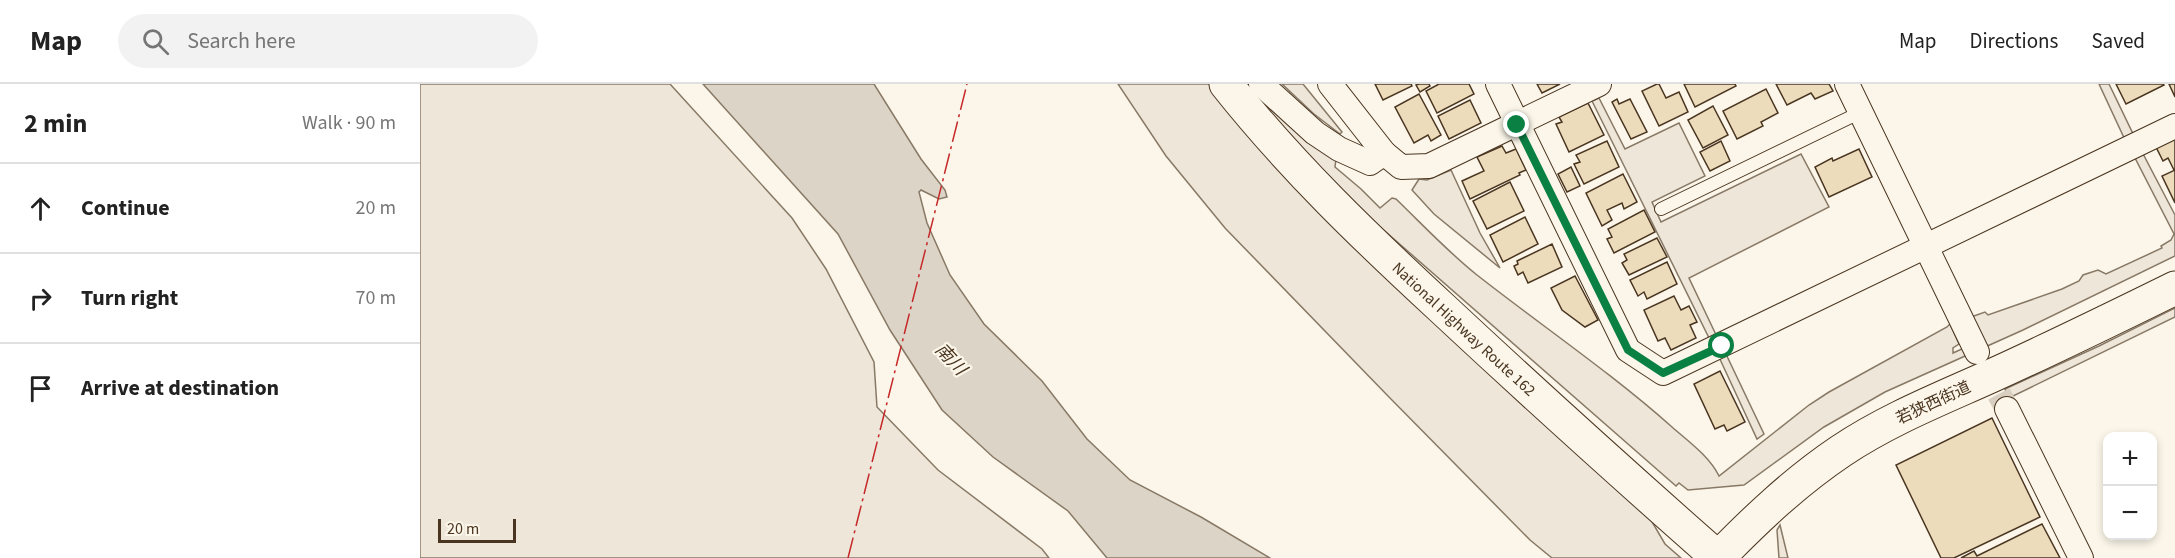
<!DOCTYPE html>
<html lang="en">
<head>
<meta charset="utf-8">
<style>
	:root { --surface:#fff; --page:#f2f2f2; --text:#222; --muted:#767676; --line:#e0e0e0 }
	body { margin:0; font-family:"Source Sans 3","Noto Sans JP",sans-serif; background:var(--page); color:var(--text) }
	.controls { position:absolute; right:18px; bottom:18px; display:grid; overflow:hidden; border-radius:12px; box-shadow:0 3px 9px #0003 }
	.controls button { width:54px; height:54px; display:grid; place-items:center; padding:0; border:0; border-bottom:2px solid var(--line); background:var(--surface); color:var(--text); font:30px sans-serif }
	.scale { position:absolute; left:18px; bottom:15px; width:78px; box-sizing:border-box; padding-left:6px; border:3px solid #4a3520; border-top:0; font-size:16px; line-height:21px; white-space:nowrap; color:#4a3520; -webkit-text-stroke:4px #fbf6e9; paint-order:stroke }
	.stop { position:absolute; width:18px; height:18px; margin:-14px; border:4px solid #0b8043; border-radius:50%; background:#fff }
	.stop.end { background:#0b8043; border-color:#fff; box-shadow:0 2px 6px #0008 }
	.list { margin:0; padding:0; list-style:none }
	h2 { display:flex; justify-content:space-between; align-items:center; height:78px; margin:0; padding:0 24px; font-size:26px }
	h2 small { font-size:20px; font-weight:400; color:var(--muted) }
	.list li { display:grid; grid-template-columns:39px 1fr auto; gap:18px; align-items:center; box-sizing:border-box; height:90px; padding:0 24px; border-top:2px solid var(--line) }
	.list b { display:block; font-size:22px; white-space:nowrap }
	.list em { font-size:20px; font-style:normal; color:var(--muted) }
	.icon { flex:none; width:33px; height:33px; fill:none; stroke:currentColor; stroke-width:2; stroke-linecap:round; stroke-linejoin:round }
	.map { position:relative; flex:none; width:1755px; height:474px; overflow:hidden }
	header { display:flex; align-items:center; gap:36px; box-sizing:border-box; height:84px; padding:0 30px; background:var(--surface); border-bottom:2px solid var(--line) }
	header strong { font-size:28px }
	nav { display:flex; gap:33px; margin-inline-start:auto; font-size:21px }
	.search { width:420px; height:54px; background:var(--page); display:flex; align-items:center; gap:15px; box-sizing:border-box; padding:0 21px; border-radius:33px; color:var(--muted); font-size:22px }
	main { display:flex }
	aside { flex:1; background:var(--surface) }
	.map>svg:first-child { display:block }
	.green { fill:#ede6d9; stroke:#887966; stroke-width:1.5 }
	.water { fill:#dcd4c6; stroke:#887966; stroke-width:1.5 }
	.building { fill:#ecdcbc; stroke:#4a3520; stroke-width:1.5 }
	.lines { fill:none; stroke-linecap:round; stroke-linejoin:round }
	.street-tunnel { stroke:#d8cfc1; stroke-width:24; stroke-dasharray:24 12; stroke-linecap:butt }
	.lane-casing { stroke:#4a3520; stroke-width:14 }
	.street-casing { stroke:#4a3520; stroke-width:26 }
	.secondary-casing { stroke:#4a3520; stroke-width:35 }
	.highway-casing { stroke:#4a3520; stroke-width:35 }
	.lane { stroke:#fbf6e9; stroke-width:12 }
	.street { stroke:#fbf6e9; stroke-width:24 }
	.secondary { stroke:#fbf6e9; stroke-width:33 }
	.highway { stroke:#fbf6e9; stroke-width:33 }
	.power { stroke:#c62828; stroke-width:1.5; stroke-dasharray:21 4.5 3 4.5; stroke-linecap:butt }
	.route { stroke:#0b8043; stroke-width:8 }
	.labels { text-anchor:middle; stroke-width:4.5; stroke-linejoin:round; paint-order:stroke }
	.street-label { font-size:16px; fill:#4a3520; stroke:#fbf6e9 }
	.water-label { font-size:18px; font-style:italic; fill:#4a3520; stroke:#fbf6e9 }
</style>
</head>
<body>
<header>
<strong>Map</strong>
<div class="search"><svg class="icon" aria-label="search" viewBox="0 0 24 24"><circle cx="10" cy="10" r="6"/><path d="M15 15l6 6"/></svg>Search here</div>
<nav><a>Map</a><a>Directions</a><a>Saved</a></nav>
</header>
<main>
<aside>
<h2>2 min<small>Walk · 90 m</small></h2>
<ul class="list">
<li><svg class="icon" aria-label="ahead" viewBox="0 0 24 24"><path d="M12 20V5M6 11l6-6 6 6"/></svg><div><b>Continue</b></div><em>20 m</em></li>
<li><svg class="icon" aria-label="right" viewBox="0 0 24 24"><path d="M7 20v-9h11M14 6l5 5-5 5"/></svg><div><b>Turn right</b></div><em>70 m</em></li>
<li><svg class="icon" aria-label="arrive" viewBox="0 0 24 24"><path d="M6 21V4h12l-3 4 3 4H6"/></svg><div><b>Arrive at destination</b></div></li>
</ul>
</aside>
<div class="map">
<svg width="1755" height="474" viewBox="0 0 1755 474">
	<rect width="100%" height="100%" fill="#fbf6e9"/>
	<g class="green">
		<polygon points="0,0 250,0 372,134 406,185 454,278 457,323 518,386 622,465 629,474 0,474"/>
		<polygon points="698,0 789,0 820,38 1231,436 1245,460 1261,474 1132,474 1110,456 968,312 805,144 746,72"/>
		<polygon points="862,0 883,0 922,48 920,50 894,30"/>
		<polygon points="1679,0 1689,0 1715,54 1706,58"/>
		<path d="M831,3L916,75L915,83L941,105L960,124L972,114L976,115C1003,141 1028,168 1057,191C1122,242 1190,288 1252,343C1269,358 1289,372 1299,392L1389,321L1409,308L1527,243L1530,240L1539,260L1533,264V269L1562,256L1551,233L1565,228L1568,231L1642,205L1659,197L1663,191L1678,186L1686,190L1742,164L1741,162L1751,156L1754,150L1713,70L1721,66L1755,131V172L1603,246L1465,308L1404,343L1324,401L1268,406L1259,399L1256,402L927,114L845,28Z"/>
		<polygon points="1179,14 1205,65 1259,39 1285,92 1232,118 1241,138 1381,70 1409,123 1269,194 1299,257 1292,260 1172,17"/>
		<polygon points="1031,86 1060,149 1080,184 1014,130 992,106 999,95 1007,96"/>
		<polygon points="1755,224 1755,233 1589,314 1585,305 1679,262"/>
		<polygon points="1305,268 1344,350 1337,355 1298,271"/>
		<polygon points="1360,441 1368,474 1359,474 1357,446"/>
	</g>
	<polygon class="water" points="283,0 454,0 501,75 525,106 527,113 519,115 501,106 499,108 507,139 530,191 564,240 622,297 667,355 710,396 781,433 850,474 687,474 648,427 573,373 522,326 470,246 418,150"/>
	<g class="building">
		<polygon points="955,0 991,0 992,2 963,16"/>
		<polygon points="999,0 1009,0 1010,2 1000,8 996,1"/>
		<polygon points="1019,0 1049,0 1054,10 1017,29 1006,7"/>
		<polygon points="1117,0 1140,0 1122,9"/>
		<polygon points="1237,0 1239,0 1246,14 1259,8 1268,28 1239,42 1222,7"/>
		<polygon points="1264,0 1315,0 1316,2 1275,23"/>
		<polygon points="1356,0 1409,0 1413,7 1395,15 1391,9 1367,21"/>
		<polygon points="1696,0 1743,0 1744,1 1706,20"/>
		<polygon points="1749,0 1755,0 1755,13"/>
		<polygon points="1346,5 1358,29 1341,38 1343,42 1317,55 1303,27"/>
		<polygon points="999,10 1021,51 1011,57 1008,51 994,59 975,23"/>
		<polygon points="1197,15 1199,20 1210,15 1227,48 1211,55 1192,18"/>
		<polygon points="1050,16 1061,39 1029,55 1018,32"/>
		<polygon points="1168,19 1184,51 1149,68 1136,40 1142,38 1139,33"/>
		<polygon points="1293,22 1308,51 1283,64 1268,36"/>
		<polygon points="1755,51 1755,85 1754,86 1748,74 1743,77 1735,61"/>
		<polygon points="1187,57 1199,83 1164,100 1154,80 1160,78 1156,71"/>
		<polygon points="1301,57 1310,77 1290,87 1280,68"/>
		<polygon points="1082,62 1086,69 1096,65 1106,86 1099,89 1100,91 1050,115 1042,97 1064,87 1057,73"/>
		<polygon points="1439,65 1452,93 1409,113 1395,83 1412,74 1413,77"/>
		<polygon points="1151,83 1160,102 1147,108 1138,90"/>
		<polygon points="1755,86 1755,119 1742,92"/>
		<polygon points="1203,90 1217,118 1204,125 1202,119 1187,126 1192,136 1182,142 1166,109"/>
		<polygon points="1090,98 1104,127 1067,145 1053,117"/>
		<polygon points="1224,126 1235,148 1194,169 1187,155 1192,153 1188,145"/>
		<polygon points="1105,133 1118,160 1083,178 1070,151"/>
		<polygon points="1237,154 1247,173 1209,191 1202,179 1207,176 1204,170"/>
		<polygon points="1132,160 1142,183 1108,199 1103,188 1098,191 1094,182 1098,180 1097,177"/>
		<polygon points="1247,178 1257,200 1227,215 1224,208 1218,212 1210,196"/>
		<polygon points="1155,192 1178,236 1165,243 1142,226 1131,204"/>
		<polygon points="1254,212 1261,226 1269,222 1277,238 1270,241 1276,254 1251,266 1245,254 1238,257 1224,226"/>
		<polygon points="1300,287 1325,338 1307,347 1304,341 1295,345 1274,300"/>
		<polygon points="1572,334 1620,433 1534,474 1521,474 1476,381"/>
		<polygon points="1622,440 1640,474 1541,474 1554,467 1557,472"/>
	</g>
	<g class="lines">
		<polyline class="street-tunnel" points="1562,278 1587,325"/>
		<g class="lane-casing">
			<polyline id="lane" points="1241,125 1441,28"/>
		</g>
		<g class="street-casing">
			<g id="street">
				<polyline points="841,0 895,49 919,65 950,79 964,69 981,83 1009,82 1179,0"/>
				<polyline points="910,0 964,69"/>
				<polyline points="1078,0 1208,266 1243,289 1755,42"/>
				<polyline points="1427,0 1557,268"/>
				<polyline points="1587,325 1661,474"/>
			</g>
		</g>
		<g class="secondary-casing">
			<path id="secondary" d="M1298,474C1336,435 1375,398 1421,367C1467,336 1520,315 1571,292C1633,264 1694,234 1755,204"/>
		</g>
		<g class="highway-casing">
			<g id="highway">
				<path id="s1" d="M806,0C871,82 946,154 1023,225C1113,309 1205,392 1298,474"/>
			</g>
		</g>
		<use href="#lane" class="lane"/>
		<use href="#street" class="street"/>
		<use href="#secondary" class="secondary"/>
		<use href="#highway" class="highway"/>
		<polyline class="power" points="428,474 547,0"/>
	</g>
	<g class="lines">
		<polyline class="route" points="1097,41 1208,266 1243,289 1302,262"/>
	</g>
	<g class="labels">
		<g class="street-label">
			<text dy="6" stroke="none"><textPath href="#s1" startOffset="342">National Highway Route 162</textPath></text>
			<text transform="translate(1513 318) rotate(-25)" y="6">若狭西街道</text>
		</g>
		<g class="water-label">
			<text transform="translate(531 275) rotate(47)" y="6">南川</text>
		</g>
	</g>
</svg>
<div class="controls">
<button>+</button>
<button>−</button>
</div>
<div class="scale">20 m</div>
<div class="stop" style="left:1302px;top:262px"></div>
<div class="stop end" style="left:1097px;top:41px"></div>
</div>
</main>
</body>
</html>
